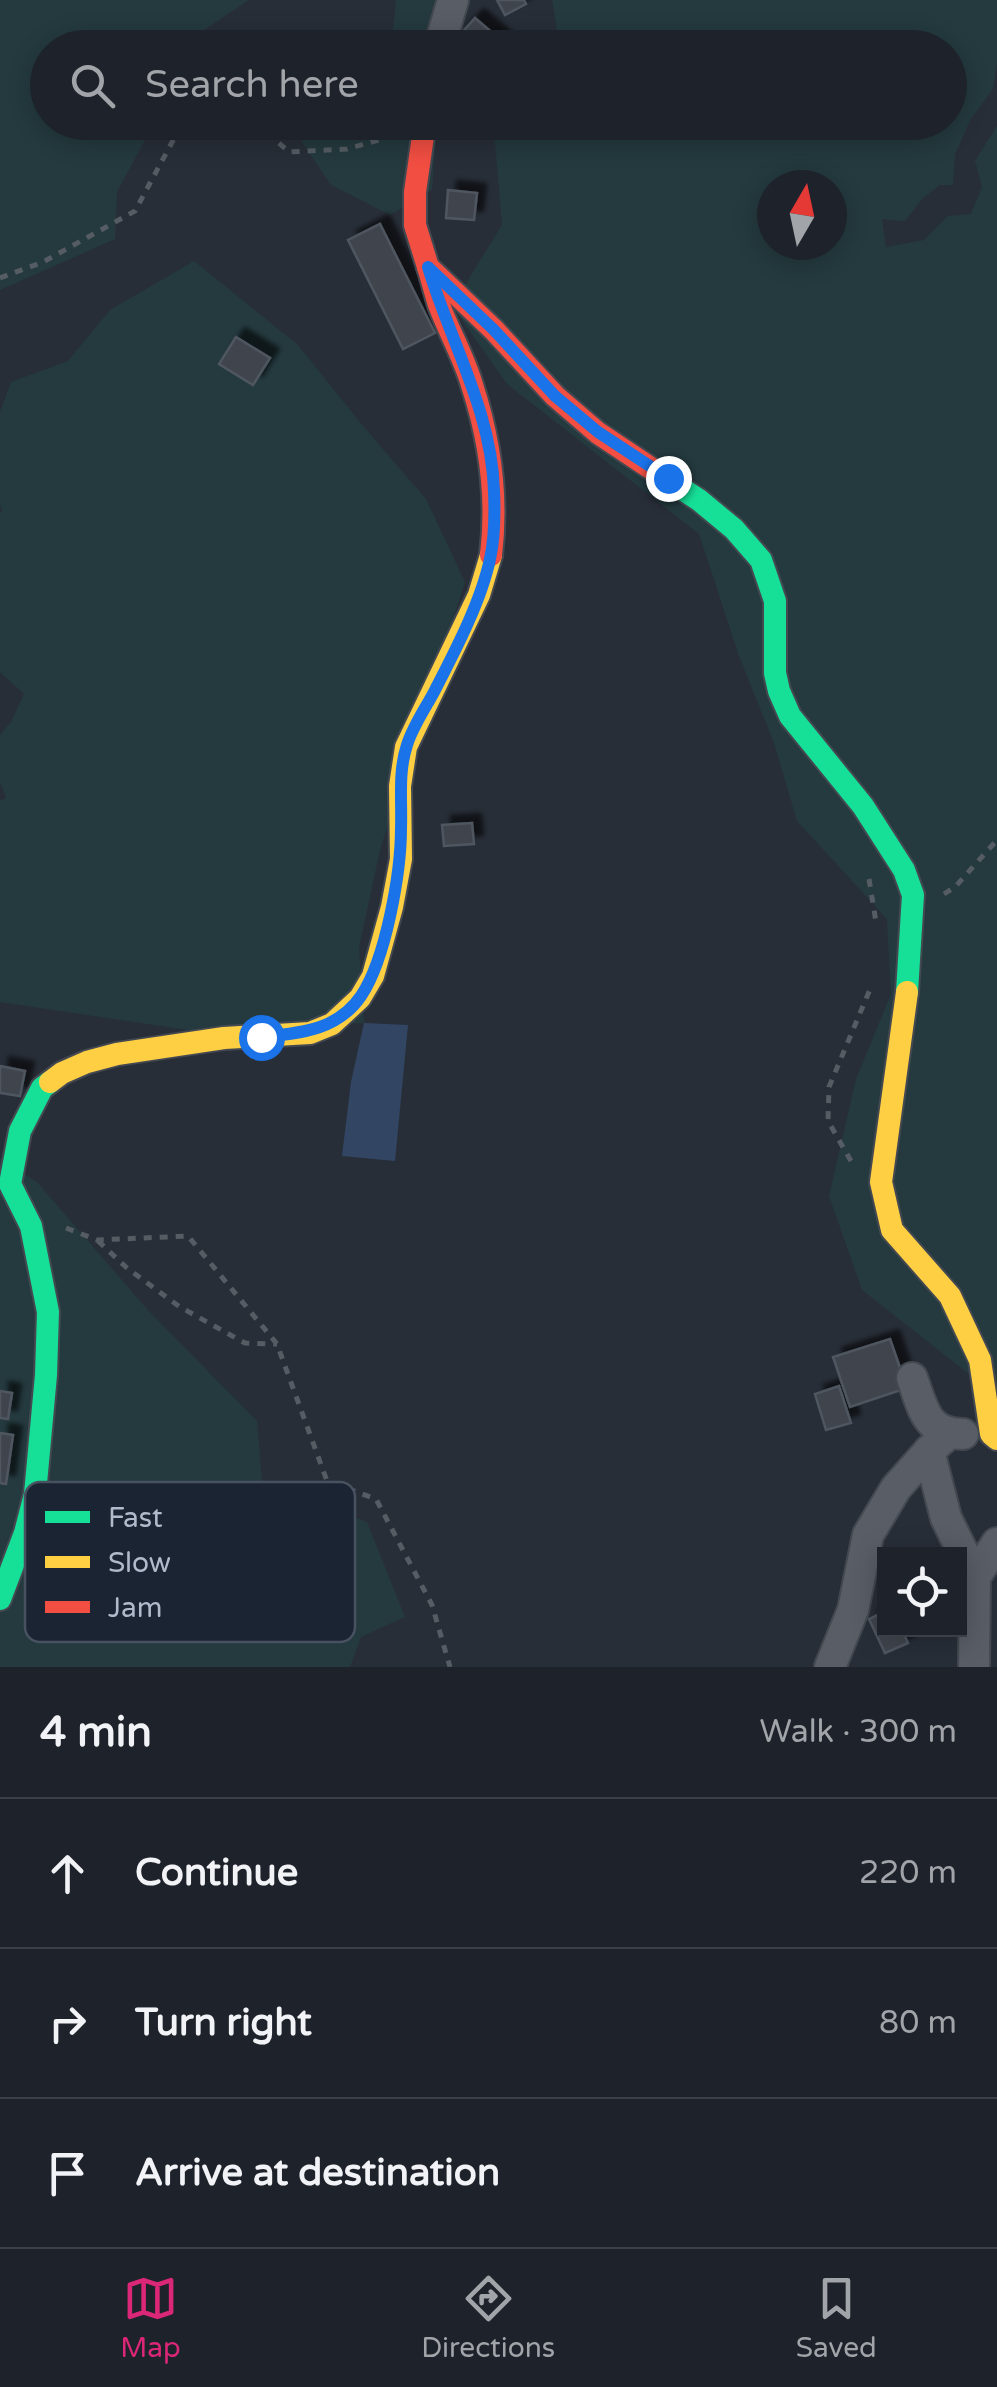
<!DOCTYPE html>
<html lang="en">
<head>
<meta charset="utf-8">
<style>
	:root { --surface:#1e222a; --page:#262a32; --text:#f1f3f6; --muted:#a1a4a8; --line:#3c3f47; --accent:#db2777 }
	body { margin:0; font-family:"Varela Round",sans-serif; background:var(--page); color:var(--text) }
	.controls { position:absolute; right:30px; bottom:30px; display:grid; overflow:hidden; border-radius:0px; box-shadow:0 5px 25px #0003 }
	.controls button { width:90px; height:90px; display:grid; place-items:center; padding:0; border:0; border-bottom:2px solid var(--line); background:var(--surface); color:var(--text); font:50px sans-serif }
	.compass { position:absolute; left:757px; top:170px; width:90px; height:90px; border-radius:50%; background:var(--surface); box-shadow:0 5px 25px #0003; rotate:9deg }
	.stop { position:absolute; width:30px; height:30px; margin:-22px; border:8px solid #1a73e8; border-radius:50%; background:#fff }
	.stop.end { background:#1a73e8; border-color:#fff; box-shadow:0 2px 10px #0008 }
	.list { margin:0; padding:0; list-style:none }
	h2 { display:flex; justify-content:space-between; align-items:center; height:130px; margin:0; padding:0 40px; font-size:42px }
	h2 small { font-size:32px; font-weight:400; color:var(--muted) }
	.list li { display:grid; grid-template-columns:65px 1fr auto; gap:30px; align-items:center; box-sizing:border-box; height:150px; padding:0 40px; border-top:2px solid var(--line) }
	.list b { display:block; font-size:38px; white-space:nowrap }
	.list em { font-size:32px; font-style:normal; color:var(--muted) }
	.icon { flex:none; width:55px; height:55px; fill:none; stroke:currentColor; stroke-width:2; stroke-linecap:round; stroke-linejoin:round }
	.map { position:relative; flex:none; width:997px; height:1667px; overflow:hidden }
	.search { position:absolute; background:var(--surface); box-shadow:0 5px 25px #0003; left:30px; right:30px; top:30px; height:110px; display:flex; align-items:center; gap:25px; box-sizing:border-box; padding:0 35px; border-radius:55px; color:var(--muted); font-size:38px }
	.sheet { height:580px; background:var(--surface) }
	nav { display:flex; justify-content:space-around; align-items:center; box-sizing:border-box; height:140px; border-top:2px solid var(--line); background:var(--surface); font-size:28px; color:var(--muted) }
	nav a { display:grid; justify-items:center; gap:5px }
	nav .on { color:var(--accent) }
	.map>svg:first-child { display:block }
	.green { fill:#243a3f; fill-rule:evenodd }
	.water { fill:#324664 }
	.building { fill:#3f444e; stroke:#4f5660; stroke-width:2.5; filter:url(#shadow) }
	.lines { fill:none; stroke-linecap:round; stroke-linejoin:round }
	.street-casing { stroke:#444951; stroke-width:34 }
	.fast-casing { stroke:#444951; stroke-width:26 }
	.slow-casing { stroke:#444951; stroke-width:26 }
	.jam-casing { stroke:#444951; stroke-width:26 }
	.path { stroke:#555c63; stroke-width:5; stroke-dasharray:8 8; stroke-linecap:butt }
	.street { stroke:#585d66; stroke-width:30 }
	.fast { stroke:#16e098; stroke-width:22 }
	.slow { stroke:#ffcf43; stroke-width:22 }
	.jam { stroke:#f24e42; stroke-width:22 }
	.route { stroke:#1a73e8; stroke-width:12 }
	.key { fill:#1a2433; stroke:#475160; stroke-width:2.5 }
	.key-label { font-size:28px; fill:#b0baca }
</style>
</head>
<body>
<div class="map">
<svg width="997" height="1667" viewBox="0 0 997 1667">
	<defs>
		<filter id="shadow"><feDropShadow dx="9" dy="-9" stdDeviation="2.5" flood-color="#0009"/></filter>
	</defs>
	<rect width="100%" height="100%" fill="#282e38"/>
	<g class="green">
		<polygon points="0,0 249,0 201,32 193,47 48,48 48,122 154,123 117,192 115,239 0,290"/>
		<polygon points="396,0 471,0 457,19 451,47 391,48"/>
		<path d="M552,0H997V63L993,89L970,120L955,155L953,185H940L923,198L905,221L882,219L886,247L924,240L948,216L971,214L982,187L975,161L997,126V1396L862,1290L829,1196L856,1079L891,994L887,919L797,821L774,743L739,656L699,534L507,384L452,306L502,225L494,130L500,123L950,122V48L560,47ZM772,185H832V245H772Z"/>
		<polygon points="289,123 437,123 432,190 390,215 331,185"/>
		<polygon points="194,261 298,345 363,426 426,499 465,582 380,850 359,948 364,1023 201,1032 0,1002 0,801 6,798 0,782 0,735 11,722 24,694 0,672 0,512 2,512 0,504 0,412 11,382 68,361 110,310"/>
		<polygon points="0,1158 37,1182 147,1309 257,1421 262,1481 367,1522 405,1617 361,1637 350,1667 0,1667"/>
	</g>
	<polygon class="water" points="364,1023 408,1025 395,1161 342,1156 351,1082"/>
	<g class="building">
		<polygon points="497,0 524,0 526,4 505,15"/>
		<polygon points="475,18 510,48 471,48 458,37"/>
		<polygon points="448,190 477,193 474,220 446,218"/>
		<polygon points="380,224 435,333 403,349 348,240"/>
		<polygon points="236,337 270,358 253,385 219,364"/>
		<polygon points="472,823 474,844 444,846 442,825"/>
		<polygon points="0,1066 25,1071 20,1096 0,1093"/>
		<polygon points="890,1339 907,1388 850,1407 833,1357"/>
		<polygon points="839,1386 851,1423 826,1430 815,1394"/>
		<polygon points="0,1391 12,1393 8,1419 0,1418"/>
		<polygon points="0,1433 13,1435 6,1484 0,1483"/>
		<polygon points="884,1612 884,1630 902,1630 908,1643 885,1653 869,1619"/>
	</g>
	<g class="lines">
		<g class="street-casing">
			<g id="street">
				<polyline points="439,48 453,0"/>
				<path d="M912,1378C923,1408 926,1434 963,1434"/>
				<polyline points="948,1434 929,1451 946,1518 975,1577"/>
				<polyline points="830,1667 853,1610 868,1535 896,1488 929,1451"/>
				<polyline points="974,1667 975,1577 997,1543"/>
			</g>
		</g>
		<g class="fast-casing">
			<g id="fast">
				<polyline points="670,481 699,500 734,529 761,560 775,601 775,673 779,691 790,716 863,806 904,870 913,895 907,992"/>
				<polyline points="0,1599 25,1533 35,1494 46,1375 48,1312 31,1226 10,1184 20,1131 42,1088 50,1082"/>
			</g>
		</g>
		<g class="slow-casing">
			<g id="slow">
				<polyline points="907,992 881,1182 892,1230 950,1296 980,1360 991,1434 997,1439"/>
				<polyline points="50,1082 62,1073 87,1062 117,1054 224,1038 310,1033 332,1024 360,998 373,976 392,907 401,859 400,786 406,747 479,595 491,555"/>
			</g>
		</g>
		<g class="jam-casing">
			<g id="jam">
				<polyline points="425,122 415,192 415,225 428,267 494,330 555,396 598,433 670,481"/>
				<path d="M428,267C432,280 435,292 439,305C449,332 464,357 472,385C490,440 498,497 491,555"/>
			</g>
		</g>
		<g class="path">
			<polyline points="255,122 289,152 347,149 389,137"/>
			<polyline points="0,278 43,262 135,211 183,122"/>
			<polyline points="869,879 876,922"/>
			<polyline points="944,894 955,887 997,840"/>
			<polyline points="851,1161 828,1121 829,1087 871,987"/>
			<polyline points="66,1228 97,1240 188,1236 277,1344 327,1481 376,1499 432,1605 450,1667"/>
			<polyline points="98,1241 127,1268 180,1307 245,1343 277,1344"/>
		</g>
		<use href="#street" class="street"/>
		<use href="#fast" class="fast"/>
		<use href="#slow" class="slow"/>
		<use href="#jam" class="jam"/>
	</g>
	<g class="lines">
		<path class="route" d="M261,1037C300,1033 337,1031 361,996C386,959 401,872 401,828C402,800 398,772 407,745C413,726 425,709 434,692C454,653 481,602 490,559C495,537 495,514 494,491C492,412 450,341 428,267L494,330L555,396L598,432L668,478"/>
	</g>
	<rect x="25" y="1482" width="330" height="160" rx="15" class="key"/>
	<rect x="45" y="1511" width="45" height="12" fill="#16e098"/>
	<rect x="45" y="1556" width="45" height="12" fill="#ffcf43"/>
	<rect x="45" y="1601" width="45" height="12" fill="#f24e42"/>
	<g class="key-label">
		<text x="108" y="1527">Fast</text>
		<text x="108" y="1572">Slow</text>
		<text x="108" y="1617">Jam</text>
	</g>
</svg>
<div class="controls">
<button><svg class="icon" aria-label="locate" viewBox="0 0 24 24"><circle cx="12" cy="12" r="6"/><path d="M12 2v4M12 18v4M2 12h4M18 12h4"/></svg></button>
</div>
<svg class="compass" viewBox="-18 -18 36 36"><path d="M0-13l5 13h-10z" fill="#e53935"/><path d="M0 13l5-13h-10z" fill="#a1a4a8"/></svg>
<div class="stop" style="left:261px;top:1037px"></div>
<div class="stop end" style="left:668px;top:478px"></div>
<div class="search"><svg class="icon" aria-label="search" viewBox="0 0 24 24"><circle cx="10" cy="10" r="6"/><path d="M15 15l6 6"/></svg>Search here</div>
</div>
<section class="sheet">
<h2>4 min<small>Walk · 300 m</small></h2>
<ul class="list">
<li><svg class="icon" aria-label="ahead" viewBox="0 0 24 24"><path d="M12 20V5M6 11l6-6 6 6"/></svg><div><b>Continue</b></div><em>220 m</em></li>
<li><svg class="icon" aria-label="right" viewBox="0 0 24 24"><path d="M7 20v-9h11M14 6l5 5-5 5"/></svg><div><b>Turn right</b></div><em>80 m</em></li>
<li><svg class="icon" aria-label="arrive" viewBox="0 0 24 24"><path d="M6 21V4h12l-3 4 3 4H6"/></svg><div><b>Arrive at destination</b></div></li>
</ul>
</section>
<nav>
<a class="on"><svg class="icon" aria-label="map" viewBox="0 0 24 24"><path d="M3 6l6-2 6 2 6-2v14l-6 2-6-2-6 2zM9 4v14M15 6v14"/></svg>Map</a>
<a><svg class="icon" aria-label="directions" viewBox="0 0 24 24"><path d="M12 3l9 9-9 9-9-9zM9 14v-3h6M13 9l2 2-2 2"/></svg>Directions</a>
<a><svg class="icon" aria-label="saved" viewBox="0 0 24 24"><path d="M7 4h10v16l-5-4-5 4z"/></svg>Saved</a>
</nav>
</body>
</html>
